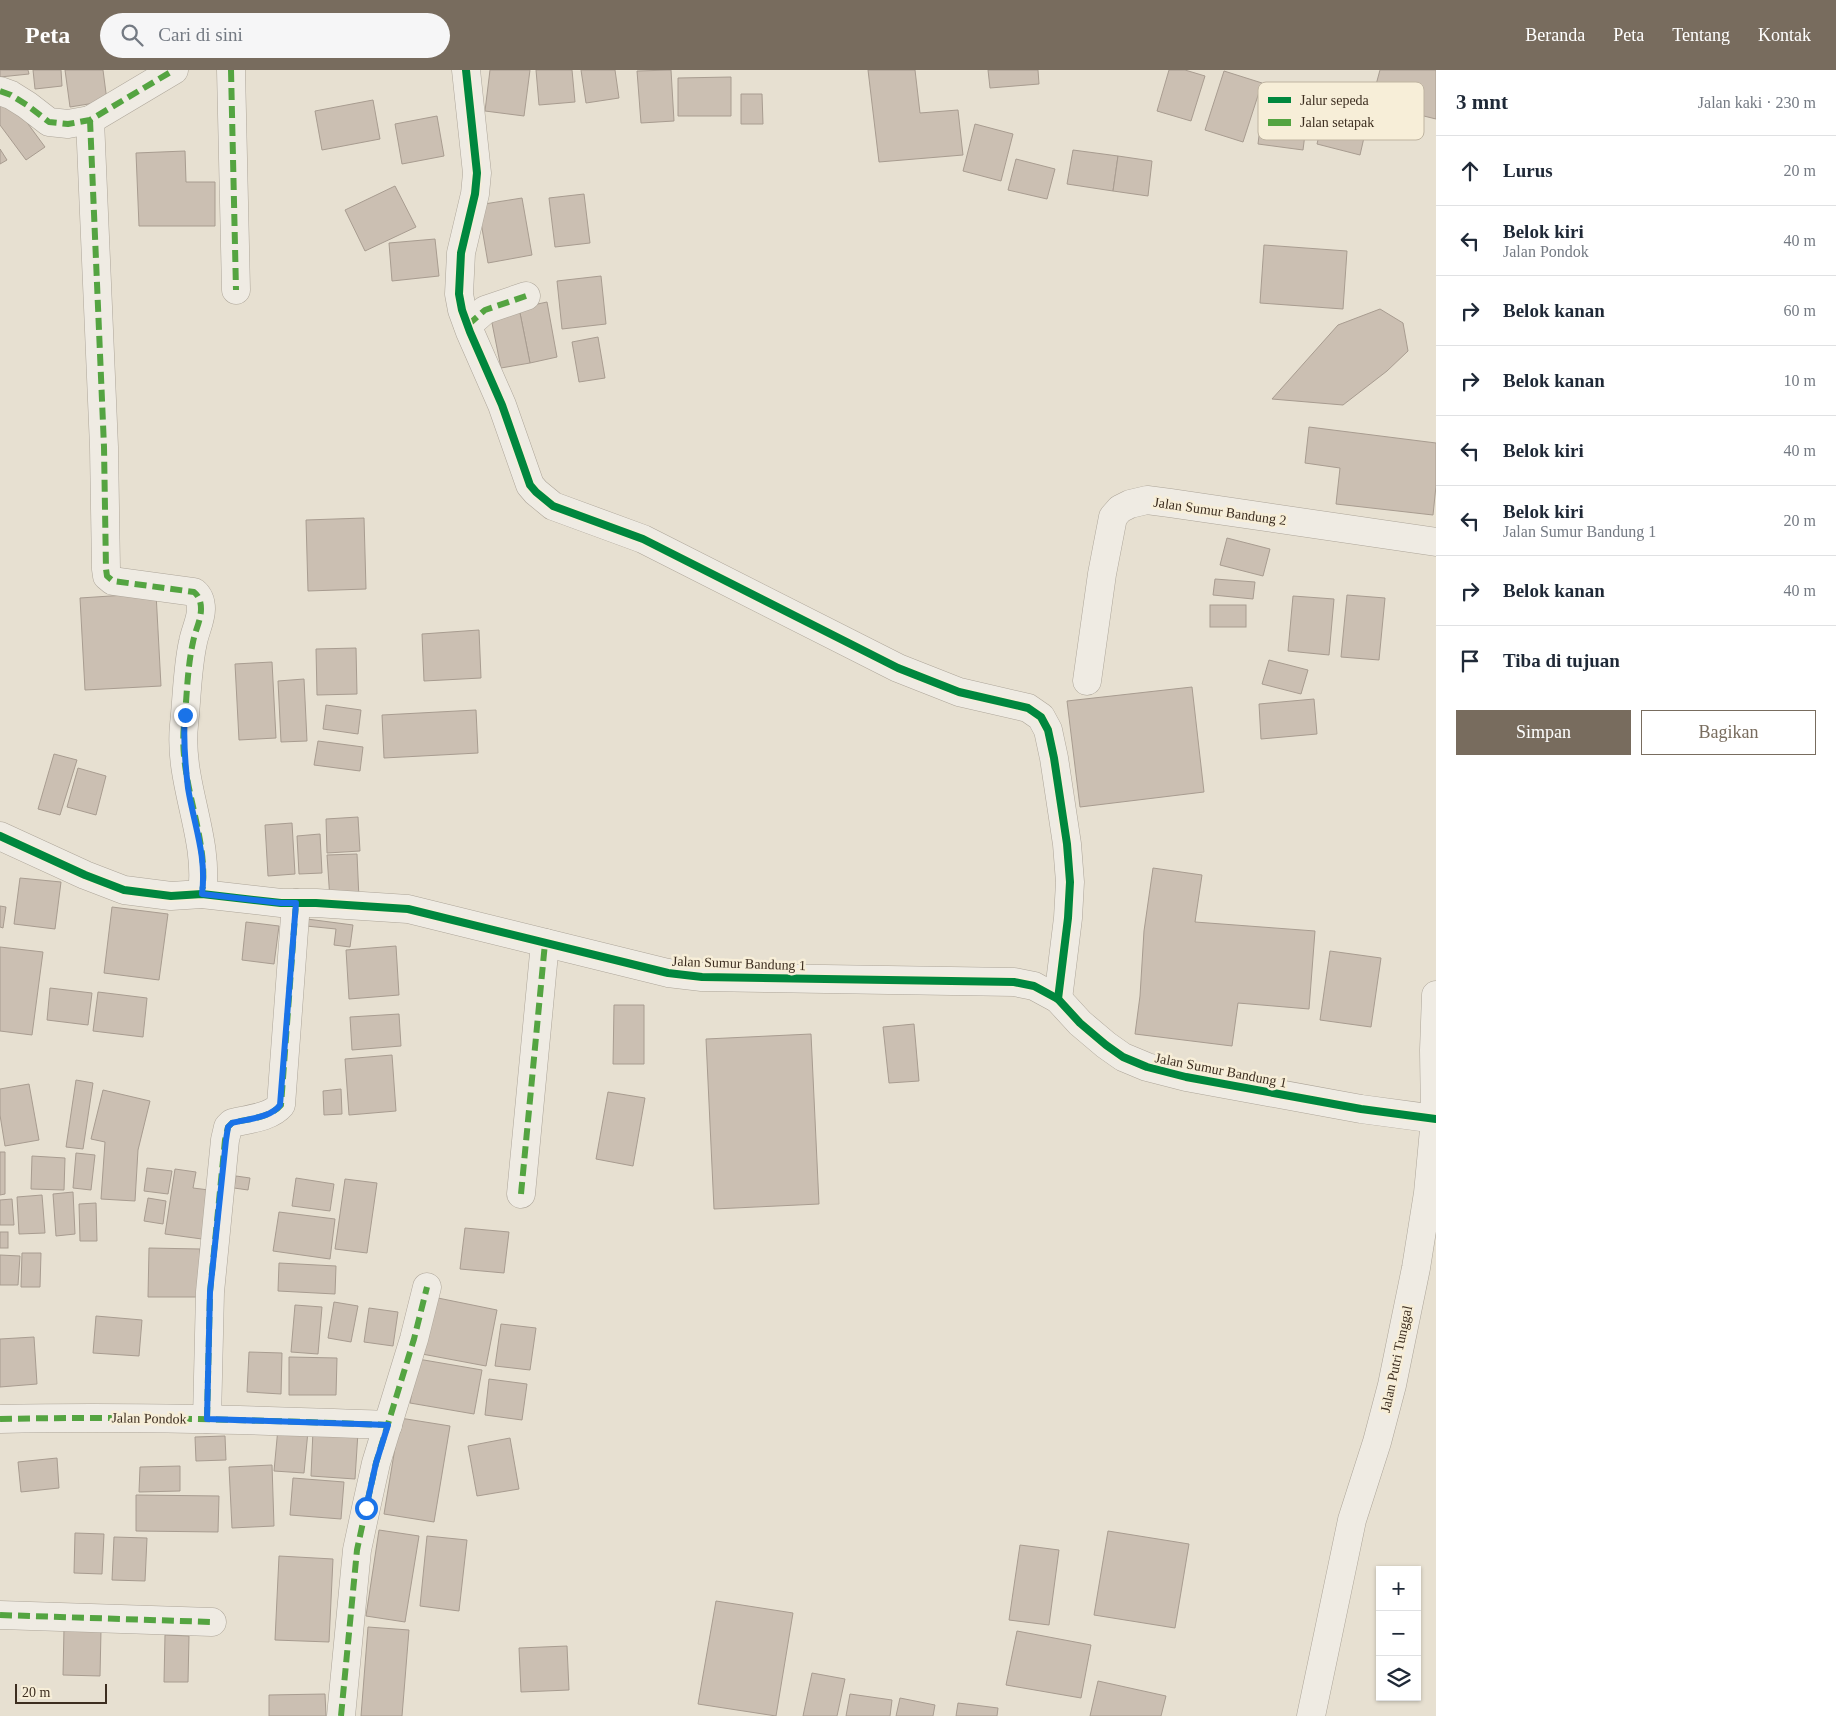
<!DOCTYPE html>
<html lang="id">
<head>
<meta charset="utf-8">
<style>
	:root { --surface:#fff; --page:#f6f6f7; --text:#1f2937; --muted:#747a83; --line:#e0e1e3; --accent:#786c5e }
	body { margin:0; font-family:"Times New Roman",serif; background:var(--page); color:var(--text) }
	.controls { position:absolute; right:15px; bottom:15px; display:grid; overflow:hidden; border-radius:0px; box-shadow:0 1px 4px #0004 }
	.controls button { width:45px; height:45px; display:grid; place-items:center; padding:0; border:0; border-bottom:1px solid var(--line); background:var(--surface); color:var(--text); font:25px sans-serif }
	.scale { position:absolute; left:15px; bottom:12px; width:92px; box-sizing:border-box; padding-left:5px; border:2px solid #3d2e20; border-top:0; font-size:14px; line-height:18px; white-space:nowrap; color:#3d2e20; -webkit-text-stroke:4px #f7eed8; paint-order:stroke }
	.stop { position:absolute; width:15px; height:15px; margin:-11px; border:4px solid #1a73e8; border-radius:50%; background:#fff }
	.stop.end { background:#1a73e8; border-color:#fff; box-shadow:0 1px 5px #0008 }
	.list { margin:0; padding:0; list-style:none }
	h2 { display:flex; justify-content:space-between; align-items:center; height:65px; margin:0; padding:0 20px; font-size:21px }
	h2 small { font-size:16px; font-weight:400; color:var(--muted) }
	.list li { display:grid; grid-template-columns:32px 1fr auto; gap:15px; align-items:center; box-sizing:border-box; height:70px; padding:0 20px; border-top:1px solid var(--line) }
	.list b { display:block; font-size:19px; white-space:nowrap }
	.list p { margin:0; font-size:16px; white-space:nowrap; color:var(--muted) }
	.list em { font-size:16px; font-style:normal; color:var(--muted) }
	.actions { display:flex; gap:10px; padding:15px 20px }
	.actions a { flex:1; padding:11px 0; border:1px solid var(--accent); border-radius:0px; text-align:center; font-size:18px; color:var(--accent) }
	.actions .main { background:var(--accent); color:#fff }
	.icon { flex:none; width:28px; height:28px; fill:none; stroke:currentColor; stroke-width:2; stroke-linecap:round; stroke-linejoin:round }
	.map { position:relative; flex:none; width:1436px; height:1646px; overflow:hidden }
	header { display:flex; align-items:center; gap:30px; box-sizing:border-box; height:70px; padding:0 25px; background:var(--accent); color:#fff }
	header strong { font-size:24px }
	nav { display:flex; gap:28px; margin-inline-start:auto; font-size:18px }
	.search { width:350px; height:45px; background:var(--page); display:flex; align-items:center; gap:12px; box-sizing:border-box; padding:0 18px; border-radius:28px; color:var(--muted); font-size:19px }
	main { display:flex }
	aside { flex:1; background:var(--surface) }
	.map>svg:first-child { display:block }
	.building { fill:#cbbfb2; stroke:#a89c90 }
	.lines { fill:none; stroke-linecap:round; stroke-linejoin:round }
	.minor-casing { stroke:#ada599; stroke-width:29 }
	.tertiary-casing { stroke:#ada599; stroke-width:29 }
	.minor { stroke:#efebe3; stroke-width:28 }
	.tertiary { stroke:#efebe3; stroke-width:28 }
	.quiet { stroke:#54a441; stroke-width:6; stroke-dasharray:12 6; stroke-linecap:butt }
	.cycleway-casing { stroke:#f7eed8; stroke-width:11 }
	.cycleway { stroke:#00873e; stroke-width:8 }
	.route { stroke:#1a73e8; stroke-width:6 }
	.labels { text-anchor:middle; stroke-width:5; stroke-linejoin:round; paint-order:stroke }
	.street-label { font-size:14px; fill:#3d2e20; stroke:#f7eed8 }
	.key { fill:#f7eed8; stroke:#bfb4a1; stroke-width:1 }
	.key-label { font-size:14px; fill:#3d2e20 }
</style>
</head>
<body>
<header>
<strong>Peta</strong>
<div class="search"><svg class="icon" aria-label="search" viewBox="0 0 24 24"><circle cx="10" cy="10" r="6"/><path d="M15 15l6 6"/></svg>Cari di sini</div>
<nav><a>Beranda</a><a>Peta</a><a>Tentang</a><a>Kontak</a></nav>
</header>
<main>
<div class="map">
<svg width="1436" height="1646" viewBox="0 0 1436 1646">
	<rect width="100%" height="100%" fill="#e7e0d1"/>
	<g class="building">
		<polygon points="0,0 28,0 29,4 0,7"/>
		<polygon points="33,0 61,0 62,16 35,19"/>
		<polygon points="65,0 103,0 107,31 70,37"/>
		<polygon points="490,0 530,0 524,46 485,41"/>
		<polygon points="536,0 572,0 575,32 539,35"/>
		<polygon points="581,0 615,0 619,28 586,33"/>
		<polygon points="671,0 674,51 641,53 637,1"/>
		<polygon points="868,0 915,0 920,43 958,40 963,85 879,92"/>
		<polygon points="988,0 1038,0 1039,14 990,18"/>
		<polygon points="1169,0 1185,0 1205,6 1191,51 1157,41"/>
		<polygon points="1380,0 1436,0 1436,49 1371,33"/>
		<polygon points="1224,1 1262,13 1243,72 1205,60"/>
		<polygon points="731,7 731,46 678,46 678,8"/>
		<polygon points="741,24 762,24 763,54 741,54"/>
		<polygon points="9,28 45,77 26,90 0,55 0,34"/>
		<polygon points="373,30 380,69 322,80 315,41"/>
		<polygon points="1263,34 1308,40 1303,80 1258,74"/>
		<polygon points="1325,40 1368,50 1360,85 1317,74"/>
		<polygon points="437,46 444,86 402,94 395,54"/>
		<polygon points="975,54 1013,64 1001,111 963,101"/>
		<polygon points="0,79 7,90 0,94"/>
		<polygon points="1073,80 1118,86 1113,121 1067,114"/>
		<polygon points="185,81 186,112 215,112 215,156 139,156 136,83"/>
		<polygon points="1118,86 1152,91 1148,126 1113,121"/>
		<polygon points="1016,89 1055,99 1047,129 1008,120"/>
		<polygon points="395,116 416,157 365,181 345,140"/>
		<polygon points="584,124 590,173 555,177 549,128"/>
		<polygon points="522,128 532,185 488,193 478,135"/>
		<polygon points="435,169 439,206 392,211 389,173"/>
		<polygon points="1264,175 1347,181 1343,239 1260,233"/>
		<polygon points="601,206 606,254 562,259 557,211"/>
		<polygon points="547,232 557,287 530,293 519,238"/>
		<polygon points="519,238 530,293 501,298 490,243"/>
		<polygon points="1380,239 1403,253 1408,281 1387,301 1343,335 1272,329 1338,255"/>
		<polygon points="598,267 605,308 579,312 572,272"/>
		<polygon points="1309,357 1436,373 1436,416 1433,445 1336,434 1340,398 1305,393"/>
		<polygon points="364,448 366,519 308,521 306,450"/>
		<polygon points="1227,468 1270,479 1263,506 1220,495"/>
		<polygon points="1215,509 1255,512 1253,529 1213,525"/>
		<polygon points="156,523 161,616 85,620 80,528"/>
		<polygon points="1347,525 1385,528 1379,590 1341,587"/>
		<polygon points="1293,526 1334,529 1329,585 1288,581"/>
		<rect x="1210" y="535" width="36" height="22"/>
		<polygon points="479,560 481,608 424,611 422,564"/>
		<polygon points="356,578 357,624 317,625 316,579"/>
		<polygon points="1269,590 1308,600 1301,624 1262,614"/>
		<polygon points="272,592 276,668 239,670 235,594"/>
		<polygon points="304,609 307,671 281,672 278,611"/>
		<polygon points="1192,617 1204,722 1080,737 1067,631"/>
		<polygon points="1314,629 1317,664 1261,669 1259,634"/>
		<polygon points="326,635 361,640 358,664 323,659"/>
		<polygon points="476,640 478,683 384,688 382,645"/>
		<polygon points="318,671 363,677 360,701 314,695"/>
		<polygon points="54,684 77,690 60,745 38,739"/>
		<polygon points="78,698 106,706 96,745 67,737"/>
		<polygon points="358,747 360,781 327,783 326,749"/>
		<polygon points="292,753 295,804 268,806 265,755"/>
		<polygon points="320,764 322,803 299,804 297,766"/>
		<polygon points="357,784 359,829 330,830 327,785"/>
		<polygon points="1153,798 1202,805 1195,852 1315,861 1309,939 1238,933 1232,976 1135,964 1140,926 1144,861"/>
		<polygon points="20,808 61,812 55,859 14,854"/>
		<polygon points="0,836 6,837 3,858 0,857"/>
		<polygon points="112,837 168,844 159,910 104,903"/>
		<polygon points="307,849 353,855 350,877 334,875 336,859 306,856"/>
		<polygon points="246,852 279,856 274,894 242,890"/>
		<polygon points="396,876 399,925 349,929 346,880"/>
		<polygon points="0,877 43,882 32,965 0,961"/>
		<polygon points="1330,881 1381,888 1371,957 1320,950"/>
		<polygon points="50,918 92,923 88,955 47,950"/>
		<polygon points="98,922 147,928 143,967 93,961"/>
		<polygon points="614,935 644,935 644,994 613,994"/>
		<polygon points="399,944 401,976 352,980 350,947"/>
		<polygon points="914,954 919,1011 889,1013 883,957"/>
		<polygon points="811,964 819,1134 714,1139 706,969"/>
		<polygon points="392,985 396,1041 349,1045 345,989"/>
		<polygon points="76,1010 93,1013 83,1079 66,1077"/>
		<polygon points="29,1014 39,1070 5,1076 0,1045 0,1019"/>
		<polygon points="341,1019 342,1044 324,1045 323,1021"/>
		<polygon points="103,1020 150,1031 138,1080 135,1131 101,1129 105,1072 91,1069"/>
		<polygon points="608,1022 645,1028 633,1096 596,1089"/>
		<polygon points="0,1082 5,1082 5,1124 0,1125"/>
		<polygon points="76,1083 95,1085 91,1120 73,1118"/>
		<polygon points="32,1086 65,1088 64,1120 31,1119"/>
		<polygon points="147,1098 172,1101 168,1124 144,1121"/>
		<polygon points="175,1099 196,1102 193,1118 209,1120 202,1169 165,1164"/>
		<polygon points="236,1106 250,1108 248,1120 234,1118"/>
		<polygon points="296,1108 334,1114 330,1141 292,1136"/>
		<polygon points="345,1109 377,1113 367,1183 335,1179"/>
		<polygon points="73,1122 75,1164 56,1166 53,1124"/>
		<polygon points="42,1125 45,1163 19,1164 17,1127"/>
		<polygon points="148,1128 166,1131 163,1154 144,1151"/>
		<polygon points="12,1129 14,1155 0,1155 0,1130"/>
		<polygon points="96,1133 97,1171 80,1171 79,1134"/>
		<polygon points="279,1142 335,1149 330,1189 273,1181"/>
		<polygon points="465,1158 509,1162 504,1203 460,1199"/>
		<rect x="0" y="1162" width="8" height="16"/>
		<polygon points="149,1178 200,1179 198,1227 148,1227"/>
		<polygon points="22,1183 41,1183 40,1217 21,1217"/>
		<polygon points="0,1185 20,1186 18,1215 0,1215"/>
		<polygon points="279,1193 336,1196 335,1224 278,1221"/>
		<polygon points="433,1227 497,1240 486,1296 422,1284"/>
		<polygon points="334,1232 358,1236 351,1272 328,1268"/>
		<polygon points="295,1235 322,1237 318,1284 291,1282"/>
		<polygon points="369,1238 398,1242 393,1276 364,1272"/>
		<polygon points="96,1246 142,1250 139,1286 93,1283"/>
		<polygon points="501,1254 536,1258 530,1300 495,1296"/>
		<polygon points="34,1267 37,1314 0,1317 0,1269"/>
		<polygon points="249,1282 282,1283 281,1324 247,1322"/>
		<polygon points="289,1287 337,1288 336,1325 289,1325"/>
		<polygon points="418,1289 482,1300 474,1344 410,1333"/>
		<polygon points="489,1309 527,1314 522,1350 485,1345"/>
		<polygon points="400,1348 450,1356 434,1452 384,1444"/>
		<polygon points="278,1358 308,1361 304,1403 274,1401"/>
		<polygon points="313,1360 358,1362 355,1409 311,1406"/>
		<polygon points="225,1366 226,1390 196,1391 195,1367"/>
		<polygon points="510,1368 519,1419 477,1426 468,1376"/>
		<polygon points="57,1388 59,1418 21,1422 18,1392"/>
		<polygon points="272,1395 274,1456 232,1458 229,1397"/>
		<polygon points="180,1396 180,1421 139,1422 140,1397"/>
		<polygon points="293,1408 344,1412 341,1449 290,1445"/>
		<polygon points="136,1425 219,1426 218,1462 136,1461"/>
		<polygon points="379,1460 419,1466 405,1552 366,1546"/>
		<polygon points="1108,1461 1189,1474 1175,1558 1094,1545"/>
		<polygon points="75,1463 104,1464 102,1504 74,1503"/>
		<polygon points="427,1466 467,1470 459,1541 420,1536"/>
		<polygon points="114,1467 147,1468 145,1511 112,1510"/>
		<polygon points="1020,1475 1059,1480 1049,1555 1009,1550"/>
		<polygon points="279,1486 333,1489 329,1572 275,1570"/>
		<polygon points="716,1531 793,1543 776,1646 698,1634"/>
		<polygon points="368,1557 409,1560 402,1646 361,1646"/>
		<polygon points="64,1559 101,1560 100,1606 63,1605"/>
		<polygon points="1017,1561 1091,1575 1081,1628 1006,1615"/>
		<polygon points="165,1565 189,1566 188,1612 164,1612"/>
		<polygon points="567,1576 569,1620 521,1622 519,1578"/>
		<polygon points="812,1603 845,1609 837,1646 803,1646"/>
		<polygon points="1098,1611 1166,1626 1161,1646 1090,1646"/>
		<polygon points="325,1624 326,1646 269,1646 269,1625"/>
		<polygon points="850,1624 892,1630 890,1646 846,1646"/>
		<polygon points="900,1628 935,1635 933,1646 896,1646"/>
		<polygon points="958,1633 998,1638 997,1646 956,1646"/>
	</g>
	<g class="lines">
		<g class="minor-casing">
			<g id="minor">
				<polyline points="231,0 236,220"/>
				<polyline points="466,0 477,103 475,124 461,183 459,224 462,240 470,262 502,335 530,415 536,422 553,436 643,469 898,598 959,622 1028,638 1041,647 1048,660 1054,688 1067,774 1070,812 1068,848 1058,929"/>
				<polyline points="0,21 11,25 27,35 49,52 68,54 90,50 174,0"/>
				<path d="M90,50L104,377L106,499L107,506L113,511L194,522C199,526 201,532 201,539C201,550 195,561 193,572C187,599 187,628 184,655C178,713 210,767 202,824"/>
				<polyline points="468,255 485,240 526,226"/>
				<polyline points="1087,611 1102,504 1113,447 1120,439 1130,434 1147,430 1170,433 1436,472"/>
				<polyline points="0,766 85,805 124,820 171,826 202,824 281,833 316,833 408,839 668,903 702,907 1014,912 1034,916 1058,929 1080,953 1106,975 1123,987 1147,997 1186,1007 1361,1039 1436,1049"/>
				<polyline points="521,1124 545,873"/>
				<path d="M0,1349C129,1346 258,1350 388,1355"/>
				<path d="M207,1349L210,1222L225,1070L228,1057L232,1053C247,1049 270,1048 281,1035L296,833"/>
				<polyline points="0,1545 212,1552"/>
				<polyline points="341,1646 357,1480 366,1438 376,1393 414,1269 427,1217"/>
			</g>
		</g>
		<g class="tertiary-casing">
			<polyline id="tertiary" points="1311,1646 1352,1450 1377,1372 1392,1315 1416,1198 1428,1123 1435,1049 1434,980 1436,925"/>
		</g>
		<use href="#minor" class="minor"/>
		<use href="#tertiary" class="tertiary"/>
		<g class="quiet">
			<polyline points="231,0 236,220"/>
			<polyline points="0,21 11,25 27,35 49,52 68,54 90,50 174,0"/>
			<path d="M90,50L104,377L106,499L107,506L113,511L194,522C199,526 201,532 201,539C201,550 195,561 193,572C187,599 187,628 184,655C178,713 210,767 202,824"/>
			<polyline points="468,255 485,240 526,226"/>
			<polyline points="521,1124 545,873"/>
			<path d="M0,1349C129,1346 258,1350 388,1355"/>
			<path d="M207,1349L210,1222L225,1070L228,1057L232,1053C247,1049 270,1048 281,1035L296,833"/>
			<polyline points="0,1545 212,1552"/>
			<polyline points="341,1646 357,1480 366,1438 376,1393 414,1269 427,1217"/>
		</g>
		<g class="cycleway-casing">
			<g id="cycleway">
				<polyline points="466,0 477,103 475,124 461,183 459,224 462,240 470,262 502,335 530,415 536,422 553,436 643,469 898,598 959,622 1028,638 1041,647 1048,660 1054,688 1067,774 1070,812 1068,848 1058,929"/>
				<polyline points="0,766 85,805 124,820 171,826 202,824 281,833 316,833 408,839 668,903 702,907 1014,912 1034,916 1058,929 1080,953 1106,975 1123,987 1147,997 1186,1007 1361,1039 1436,1049"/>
			</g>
		</g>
		<use href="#cycleway" class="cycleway"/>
	</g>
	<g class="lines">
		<path class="route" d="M185,645C183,669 185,693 188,718C194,755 207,786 202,824L281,833H296L280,1035C271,1048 247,1049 232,1053L228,1057L226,1070L210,1222L207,1349L388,1355L376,1393L366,1438"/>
	</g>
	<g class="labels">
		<g class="street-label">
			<text transform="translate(1220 441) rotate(8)" y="5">Jalan Sumur Bandung 2</text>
			<text transform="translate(739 893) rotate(2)" y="5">Jalan Sumur Bandung 1</text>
			<text transform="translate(1221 1000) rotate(11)" y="5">Jalan Sumur Bandung 1</text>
			<text transform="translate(1396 1289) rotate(-78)" y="5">Jalan Putri Tunggal</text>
			<text transform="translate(149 1348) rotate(1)" y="5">Jalan Pondok</text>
		</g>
	</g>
	<rect x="1258" y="12" width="166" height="58" rx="8" class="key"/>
	<rect x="1268" y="27" width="23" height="6" fill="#00873e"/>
	<rect x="1268" y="49" width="23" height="7" fill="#54a441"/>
	<g class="key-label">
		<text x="1300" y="35">Jalur sepeda</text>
		<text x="1300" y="57">Jalan setapak</text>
	</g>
</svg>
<div class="controls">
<button>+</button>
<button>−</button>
<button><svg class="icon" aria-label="layers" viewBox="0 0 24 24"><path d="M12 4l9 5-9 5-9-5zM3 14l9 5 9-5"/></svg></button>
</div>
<div class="scale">20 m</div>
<div class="stop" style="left:366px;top:1438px"></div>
<div class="stop end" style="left:185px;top:645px"></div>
</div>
<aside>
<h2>3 mnt<small>Jalan kaki · 230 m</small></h2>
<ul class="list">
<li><svg class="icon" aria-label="ahead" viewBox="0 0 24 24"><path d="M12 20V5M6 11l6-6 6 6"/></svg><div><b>Lurus</b></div><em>20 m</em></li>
<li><svg class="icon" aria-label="left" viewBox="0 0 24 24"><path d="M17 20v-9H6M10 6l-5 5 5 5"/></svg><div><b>Belok kiri</b><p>Jalan Pondok</p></div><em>40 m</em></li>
<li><svg class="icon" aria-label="right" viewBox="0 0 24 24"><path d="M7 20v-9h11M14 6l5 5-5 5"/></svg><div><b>Belok kanan</b></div><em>60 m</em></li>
<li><svg class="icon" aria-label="right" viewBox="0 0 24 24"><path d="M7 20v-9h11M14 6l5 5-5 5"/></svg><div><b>Belok kanan</b></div><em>10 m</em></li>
<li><svg class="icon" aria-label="left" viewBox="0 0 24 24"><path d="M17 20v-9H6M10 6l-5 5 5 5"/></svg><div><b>Belok kiri</b></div><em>40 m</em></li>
<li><svg class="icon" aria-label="left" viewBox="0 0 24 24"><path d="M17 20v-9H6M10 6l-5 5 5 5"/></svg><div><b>Belok kiri</b><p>Jalan Sumur Bandung 1</p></div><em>20 m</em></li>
<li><svg class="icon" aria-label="right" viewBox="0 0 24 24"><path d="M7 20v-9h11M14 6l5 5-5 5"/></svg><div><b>Belok kanan</b></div><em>40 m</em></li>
<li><svg class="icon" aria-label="arrive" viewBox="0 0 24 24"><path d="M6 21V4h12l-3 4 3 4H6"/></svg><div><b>Tiba di tujuan</b></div></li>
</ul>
<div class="actions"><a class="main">Simpan</a><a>Bagikan</a></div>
</aside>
</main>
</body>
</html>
